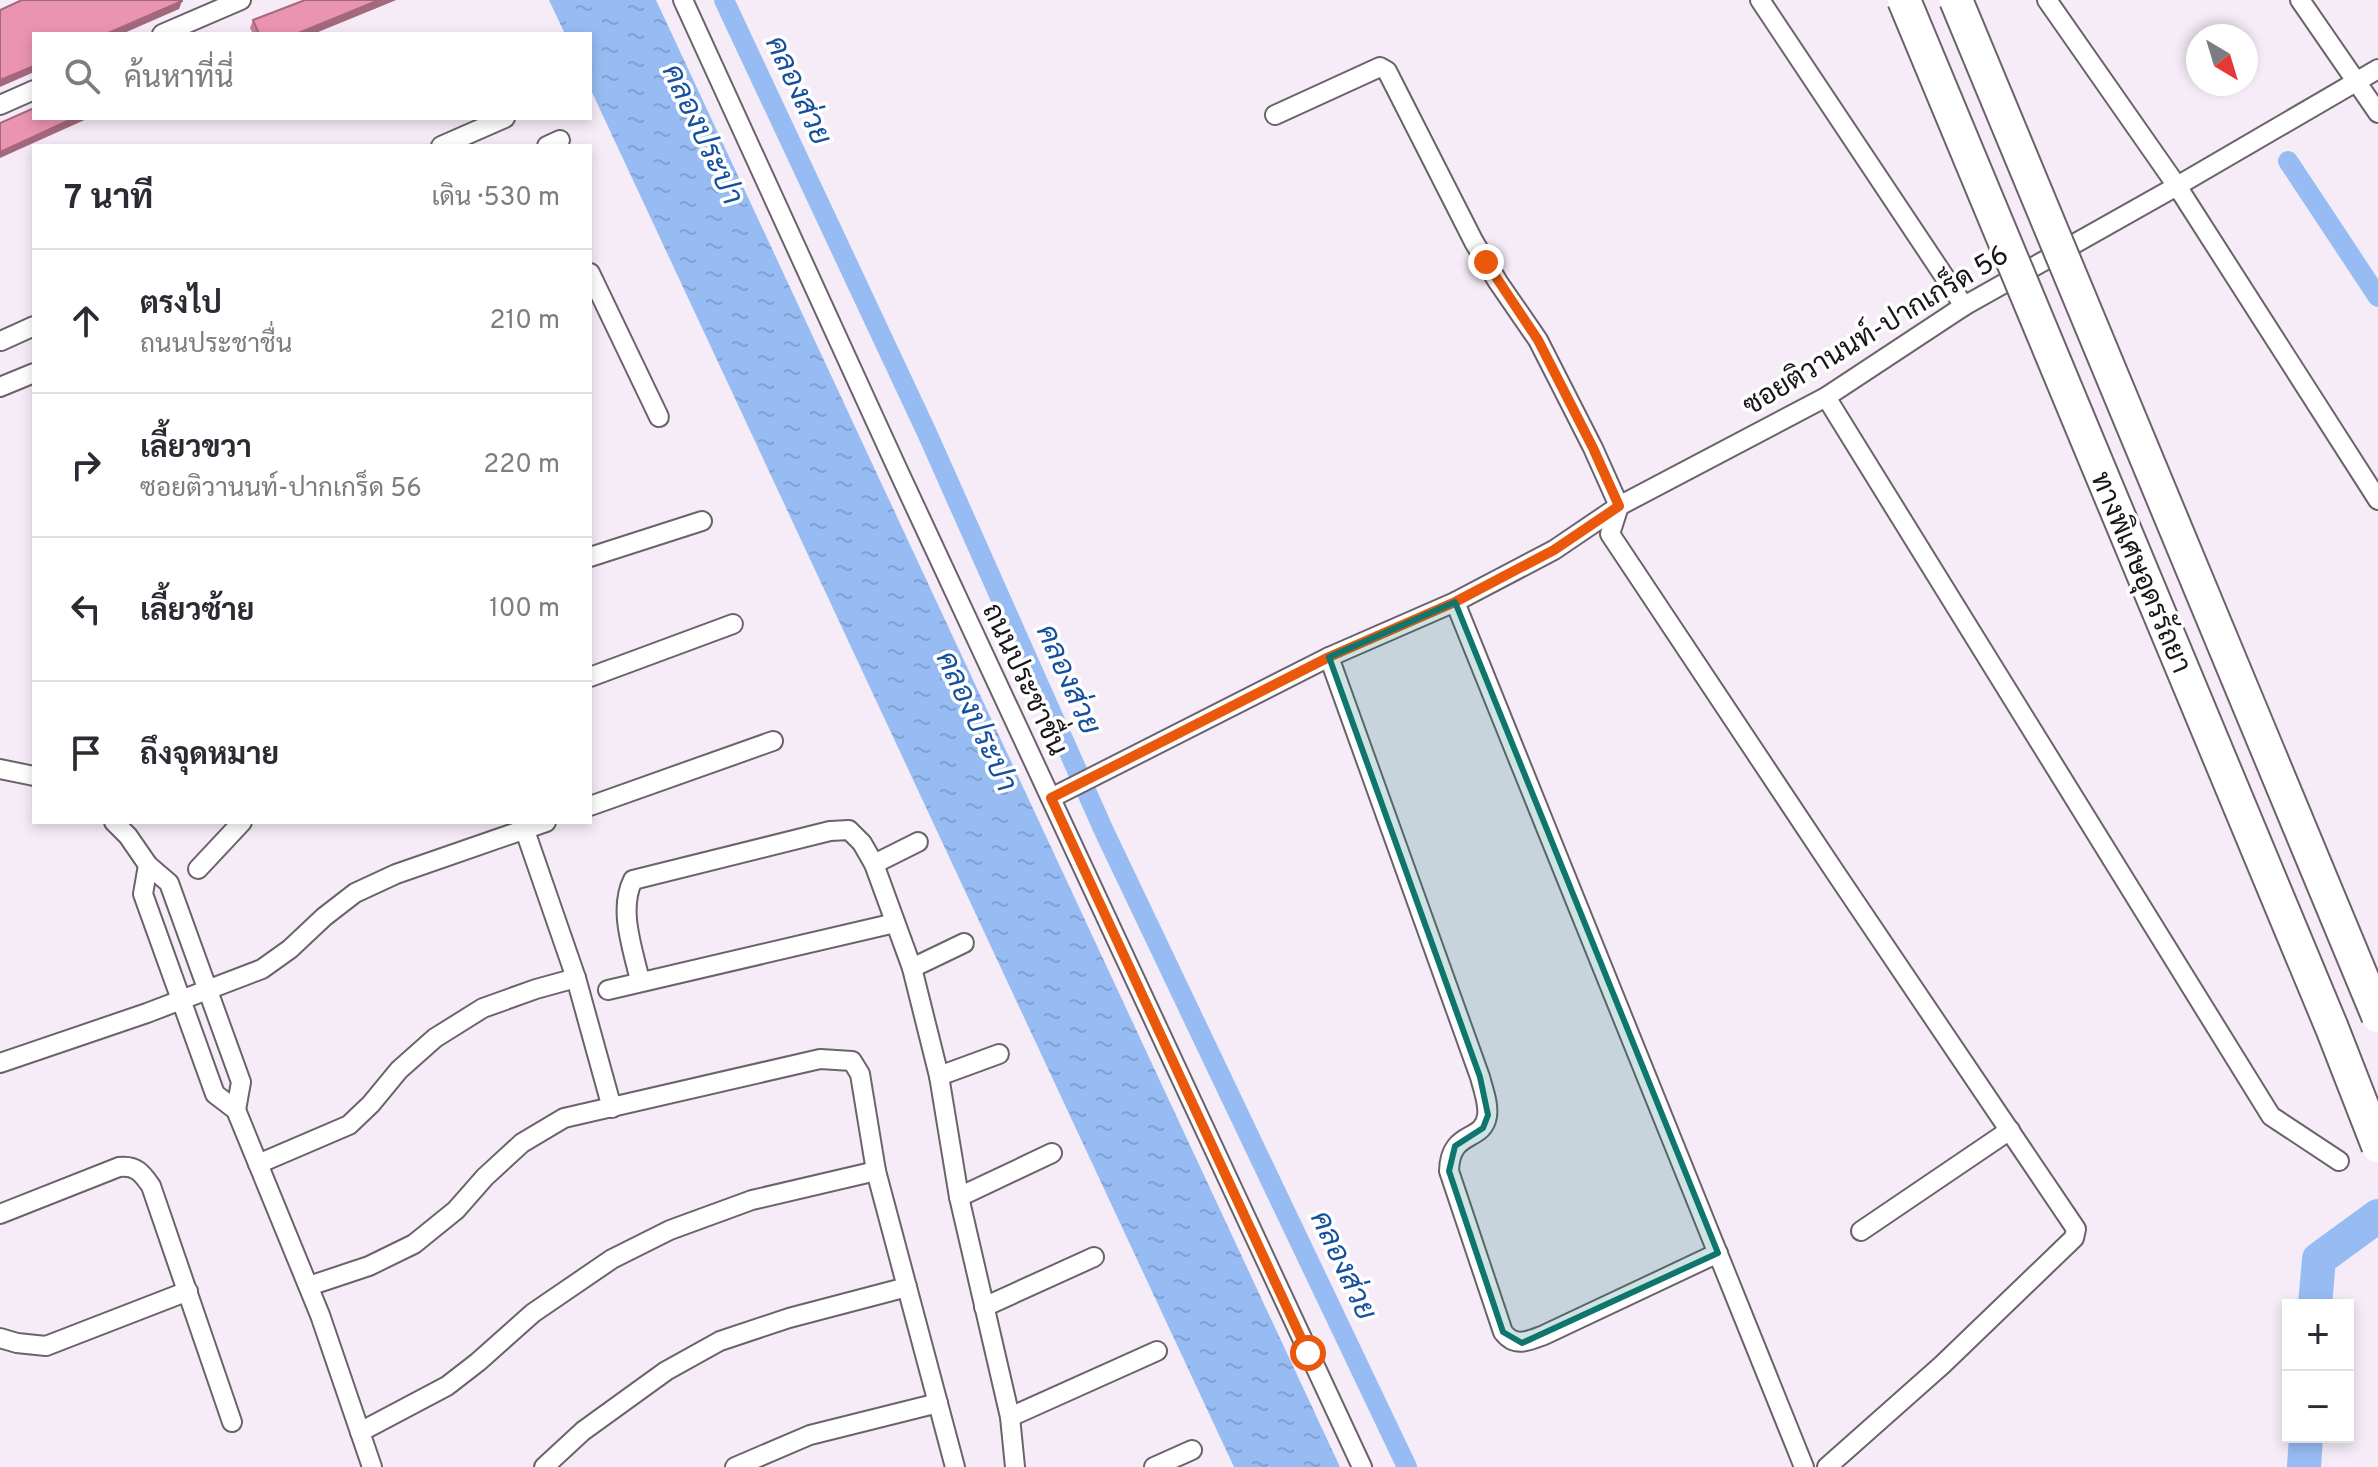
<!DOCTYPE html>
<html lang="th">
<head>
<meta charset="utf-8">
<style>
	:root { --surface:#fff; --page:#f7f7f7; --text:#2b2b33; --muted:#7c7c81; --line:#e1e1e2 }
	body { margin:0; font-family:Overpass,Sarabun,sans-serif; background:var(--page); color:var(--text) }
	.controls { position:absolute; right:24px; bottom:24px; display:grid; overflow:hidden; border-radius:0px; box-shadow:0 4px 12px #0003 }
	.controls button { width:72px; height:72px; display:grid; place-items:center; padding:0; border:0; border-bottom:2px solid var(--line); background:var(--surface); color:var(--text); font:40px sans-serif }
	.compass { position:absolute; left:2186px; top:24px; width:72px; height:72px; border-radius:50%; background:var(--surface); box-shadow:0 4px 12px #0003; rotate:142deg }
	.stop { position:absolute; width:24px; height:24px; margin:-18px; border:6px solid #ea580c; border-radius:50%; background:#fff }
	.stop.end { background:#ea580c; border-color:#fff; box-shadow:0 2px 8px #0008 }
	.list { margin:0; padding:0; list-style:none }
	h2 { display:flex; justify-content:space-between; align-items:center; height:104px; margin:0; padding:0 32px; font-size:34px }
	h2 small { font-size:26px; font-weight:400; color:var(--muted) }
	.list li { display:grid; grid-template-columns:52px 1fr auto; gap:24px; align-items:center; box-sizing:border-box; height:144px; padding:0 32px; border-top:2px solid var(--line) }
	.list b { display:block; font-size:30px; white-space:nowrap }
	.list p { margin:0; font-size:26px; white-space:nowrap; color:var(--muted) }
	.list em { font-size:26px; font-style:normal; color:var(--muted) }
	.icon { flex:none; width:44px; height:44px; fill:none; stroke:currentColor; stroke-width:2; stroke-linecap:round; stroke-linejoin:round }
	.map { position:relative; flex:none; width:2378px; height:1467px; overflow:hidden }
	.search { position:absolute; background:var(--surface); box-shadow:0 4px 12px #0003; left:32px; top:32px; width:560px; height:88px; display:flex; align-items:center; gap:20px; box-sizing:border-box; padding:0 28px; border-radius:0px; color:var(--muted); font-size:30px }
	.panel { position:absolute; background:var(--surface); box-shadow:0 4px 12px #0003; left:32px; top:144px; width:560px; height:680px; border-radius:0px }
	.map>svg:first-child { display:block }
	.water { fill:url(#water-ripples) }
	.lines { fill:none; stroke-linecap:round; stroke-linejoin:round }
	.canal { stroke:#96bcf3; stroke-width:20 }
	.river { stroke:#96bcf3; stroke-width:34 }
	.street-casing { stroke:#6b626c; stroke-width:22 }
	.street { stroke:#fff; stroke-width:18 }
	.highway-bridge-casing { stroke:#6b626c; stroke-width:36; stroke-linecap:butt }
	.highway-bridge { stroke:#fff; stroke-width:32 }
	.wall { fill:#ca7f99 }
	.shaded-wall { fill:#a4687d }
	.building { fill:#eb94b2; stroke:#a4687d; stroke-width:2 }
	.route { stroke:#ea580c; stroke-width:10 }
	.marked { fill:#0f766e; fill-opacity:0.2; stroke:#0f766e; stroke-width:6; stroke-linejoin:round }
	.labels { text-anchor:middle; stroke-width:7; stroke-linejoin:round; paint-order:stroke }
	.street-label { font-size:28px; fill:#191519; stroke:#fff }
	.water-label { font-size:30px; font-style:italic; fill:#15509f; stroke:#fff }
</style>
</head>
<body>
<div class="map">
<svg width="2378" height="1467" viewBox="0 0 2378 1467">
	<defs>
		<pattern id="water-ripples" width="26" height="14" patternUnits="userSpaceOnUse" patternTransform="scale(2)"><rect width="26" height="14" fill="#96bcf3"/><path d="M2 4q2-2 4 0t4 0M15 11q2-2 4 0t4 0" fill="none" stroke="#81a1d0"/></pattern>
	</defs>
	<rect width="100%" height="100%" fill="#f5ecf7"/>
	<polygon class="water" points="549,0 656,0 1340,1467 1234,1467 590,88 590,34 565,34"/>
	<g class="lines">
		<g class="canal">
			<polyline points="724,0 927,433 1104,831 1407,1467"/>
			<polyline points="2288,161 2378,297"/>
		</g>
		<g class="river">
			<polyline points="2315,1305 2319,1259 2378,1216"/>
			<polyline points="2304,1467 2306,1437"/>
		</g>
		<g class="street-casing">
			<g id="street">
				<polyline points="683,0 897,468 1362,1467"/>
				<polyline points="1760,0 1964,306"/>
				<polyline points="2047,0 2177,186 2378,500"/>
				<polyline points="2300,0 2378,113"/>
				<polyline points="162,34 241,0"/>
				<polyline points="0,105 34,90"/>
				<polyline points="1275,115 1380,67 1387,71 1474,242 1498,282 1538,340 1593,448 1619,506 1610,534 1835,872 2076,1229 2074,1238 1942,1365 1827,1467"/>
				<polyline points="441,146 505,118"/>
				<polyline points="547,146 560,140"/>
				<polyline points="590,273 659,417"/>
				<polyline points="1,341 34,326"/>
				<polyline points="0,387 34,373"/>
				<polyline points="1826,397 2271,1116 2339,1161"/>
				<polyline points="590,557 702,521"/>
				<polyline points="1455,602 1804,1467"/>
				<path d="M1329,657L1480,1077C1483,1089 1489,1104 1487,1116C1483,1143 1450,1129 1449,1171L1503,1332C1515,1348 1528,1341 1544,1335L1718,1253"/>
				<polyline points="590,677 733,624"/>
				<polyline points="0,769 34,776"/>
				<polyline points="1051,798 1329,657 1455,602 1554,550 1619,506 1826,397 1964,306 2177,186 2378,69"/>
				<polyline points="590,806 773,741"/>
				<polyline points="114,822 128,836 148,865 169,883 241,1082 236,1110"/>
				<polyline points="522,822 576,978 612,1108"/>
				<polyline points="874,864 918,842"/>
				<polyline points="148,865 143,894 215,1094 236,1110 320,1315 372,1467"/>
				<polyline points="198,869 242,822"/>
				<polyline points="912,968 964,943"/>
				<path d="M640,981C633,949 618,910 633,880L830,831L849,830L862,843L874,864L912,968L939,1076L959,1197L1010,1417L1015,1467"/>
				<polyline points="608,990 895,923"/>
				<polyline points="0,1063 147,1013 262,969 290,949 324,917 355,893 396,874 546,822"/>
				<polyline points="939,1076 999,1054"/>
				<polyline points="258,1164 349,1125 371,1104 399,1070 435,1038 483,1008 536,989 576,978"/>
				<polyline points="959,1197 1052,1153"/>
				<path d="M0,1214L119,1167C136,1165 142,1173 151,1186L232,1422"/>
				<polyline points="1861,1231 2010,1130"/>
				<polyline points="309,1286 369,1266 414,1244 456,1210 485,1177 522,1143 564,1118 820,1059 852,1061 860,1074 876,1171 955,1467"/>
				<polyline points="984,1307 1094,1257"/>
				<polyline points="0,1338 17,1343 46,1346 188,1291"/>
				<polyline points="1010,1417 1157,1351"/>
				<polyline points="360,1432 447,1386 478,1362 533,1313 612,1259 670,1230 752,1200 876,1171"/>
				<polyline points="544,1467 583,1431 666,1371 720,1341 789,1318 907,1287"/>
				<polyline points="735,1467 810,1435 938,1403"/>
				<polyline points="1154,1467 1192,1450"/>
			</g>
		</g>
		<use href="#street" class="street"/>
		<g class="highway-bridge-casing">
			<g id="highway-bridge">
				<polyline points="1904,0 2332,1028 2378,1146"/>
				<polyline points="1956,0 2378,1016"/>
			</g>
		</g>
		<use href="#highway-bridge" class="highway-bridge"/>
	</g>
	<polygon class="wall" points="396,0 313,34 253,34 250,28 253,20"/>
	<g class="shaded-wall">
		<polygon points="379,0 396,0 313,34 296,34"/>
		<polygon points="182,1 179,9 122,34 106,34"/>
		<polygon points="34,66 34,72 0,87 0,80"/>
		<polygon points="74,118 89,118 0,158 0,152"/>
	</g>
	<g class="building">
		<polygon points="22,0 182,0 182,1 106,34 34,34 34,66 0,80 0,10"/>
		<polygon points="305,0 379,0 296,34 259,34 253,20"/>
		<polygon points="34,108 34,118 74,118 0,152 0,123"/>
	</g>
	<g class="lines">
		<polyline class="route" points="1308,1353 1051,798 1329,657 1455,602 1554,550 1619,506 1593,448 1538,340 1486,262"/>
	</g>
	<path class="marked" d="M1455,602L1718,1253L1522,1343L1503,1332L1449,1171L1455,1146L1483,1128L1488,1115L1480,1077L1329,657Z"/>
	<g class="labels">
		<g class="street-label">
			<text transform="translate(1875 329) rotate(-31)" y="10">ซอยติวานนท์-ปากเกร็ด 56</text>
			<text transform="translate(2142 572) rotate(67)" y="10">ทางพิเศษอุดรรัถยา</text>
			<text transform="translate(1026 679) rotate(65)" y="10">ถนนประชาชื่น</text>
		</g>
		<g class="water-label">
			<text transform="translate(799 90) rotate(65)" y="10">คลองส่วย</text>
			<text transform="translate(703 134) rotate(65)" y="10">คลองประปา</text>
			<text transform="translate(1069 679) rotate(66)" y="10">คลองส่วย</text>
			<text transform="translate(977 721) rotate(65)" y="10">คลองประปา</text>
			<text transform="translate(1344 1265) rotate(65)" y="10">คลองส่วย</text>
		</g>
	</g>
</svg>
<div class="controls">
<button>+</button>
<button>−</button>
</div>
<svg class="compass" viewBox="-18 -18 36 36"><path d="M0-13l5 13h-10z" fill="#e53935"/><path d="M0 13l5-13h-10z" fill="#7c7c81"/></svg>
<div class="stop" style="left:1308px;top:1353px"></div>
<div class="stop end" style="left:1486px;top:262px"></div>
<div class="search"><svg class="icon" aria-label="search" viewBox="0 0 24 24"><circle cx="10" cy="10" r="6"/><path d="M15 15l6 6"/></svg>ค้นหาที่นี่</div>
<section class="panel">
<h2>7 นาที<small>เดิน · 530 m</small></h2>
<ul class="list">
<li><svg class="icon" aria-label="ahead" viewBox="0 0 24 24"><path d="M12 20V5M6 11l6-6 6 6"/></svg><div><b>ตรงไป</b><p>ถนนประชาชื่น</p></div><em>210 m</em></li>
<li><svg class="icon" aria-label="right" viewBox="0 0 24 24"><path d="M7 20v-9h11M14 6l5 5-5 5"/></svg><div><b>เลี้ยวขวา</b><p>ซอยติวานนท์-ปากเกร็ด 56</p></div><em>220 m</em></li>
<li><svg class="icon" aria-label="left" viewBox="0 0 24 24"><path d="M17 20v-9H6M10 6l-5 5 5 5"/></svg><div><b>เลี้ยวซ้าย</b></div><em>100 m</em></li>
<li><svg class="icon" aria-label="arrive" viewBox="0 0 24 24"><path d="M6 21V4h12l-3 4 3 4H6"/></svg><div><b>ถึงจุดหมาย</b></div></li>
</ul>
</section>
</div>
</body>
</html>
